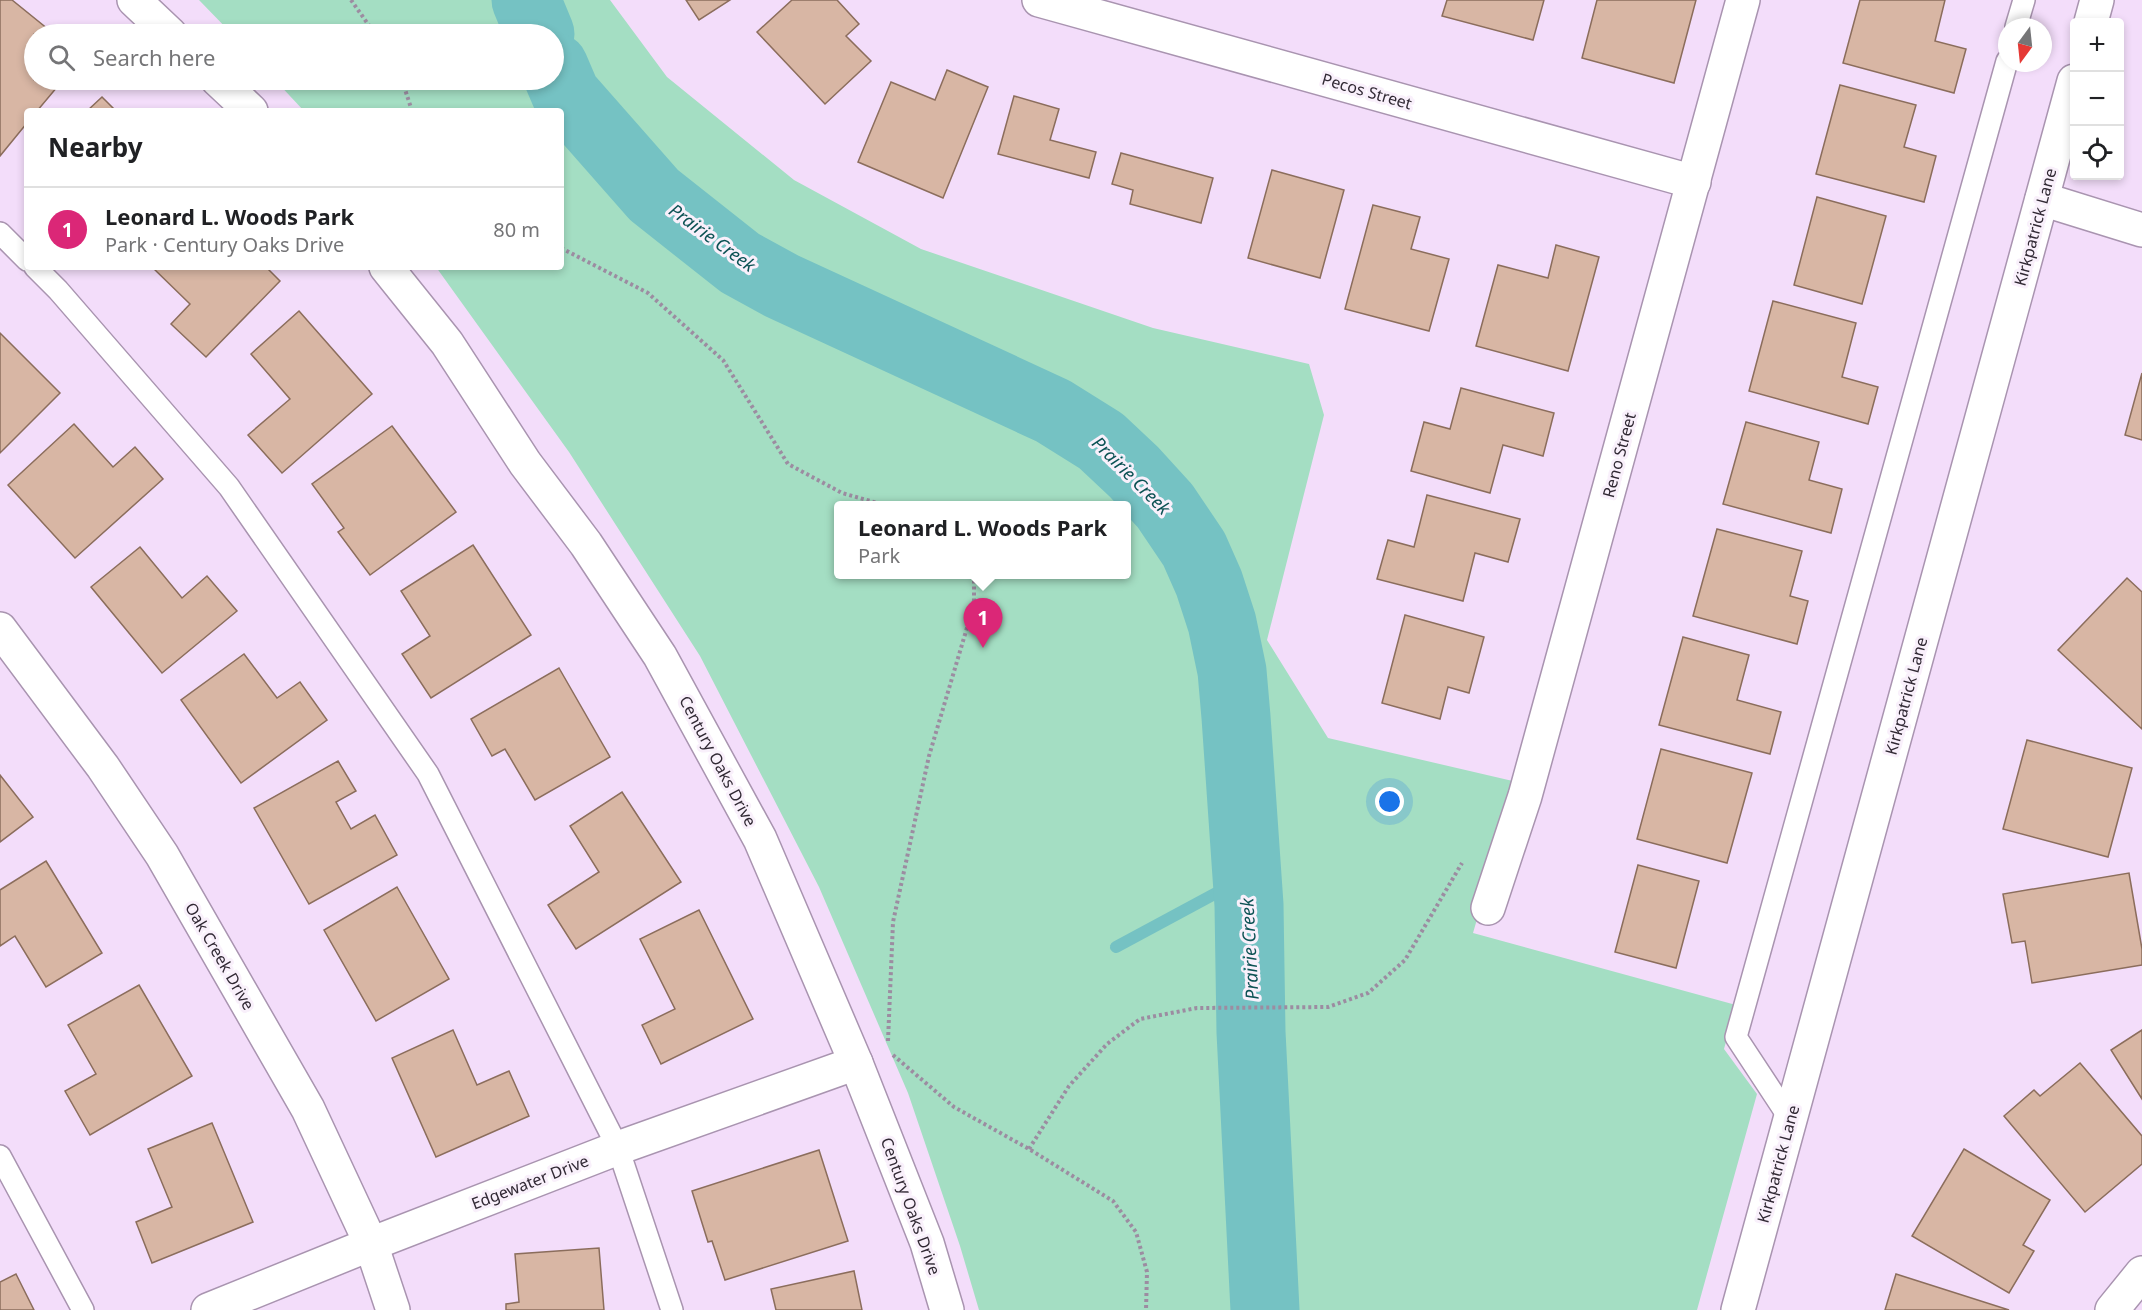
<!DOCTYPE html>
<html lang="en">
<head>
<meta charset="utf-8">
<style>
	:root { --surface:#fff; --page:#f2f2f2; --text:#202124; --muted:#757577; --line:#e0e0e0; --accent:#db2777 }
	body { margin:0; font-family:"Noto Sans",sans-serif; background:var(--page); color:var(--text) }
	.controls { position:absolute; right:18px; top:18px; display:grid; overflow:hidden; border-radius:6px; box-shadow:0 3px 9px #0003 }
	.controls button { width:54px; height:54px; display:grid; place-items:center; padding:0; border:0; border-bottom:2px solid var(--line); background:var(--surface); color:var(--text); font:30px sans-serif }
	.compass { position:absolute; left:1998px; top:18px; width:54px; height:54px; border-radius:50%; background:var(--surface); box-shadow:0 3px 9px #0003; rotate:195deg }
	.you { position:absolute; left:1390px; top:802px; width:21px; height:21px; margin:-15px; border:4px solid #fff; border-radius:50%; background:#1a73e8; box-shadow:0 0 0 9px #1a73e833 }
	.badge { display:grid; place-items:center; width:39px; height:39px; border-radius:50%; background:var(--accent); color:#fff; font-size:20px; font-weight:700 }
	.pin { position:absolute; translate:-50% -50px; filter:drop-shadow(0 2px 3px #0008) }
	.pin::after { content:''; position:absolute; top:32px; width:21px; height:18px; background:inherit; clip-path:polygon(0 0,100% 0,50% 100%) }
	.popup { position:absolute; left:834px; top:501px; width:297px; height:78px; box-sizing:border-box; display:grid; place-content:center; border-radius:6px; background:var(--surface); filter:drop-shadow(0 2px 4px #0005); font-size:20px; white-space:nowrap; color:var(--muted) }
	.popup b { font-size:22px; color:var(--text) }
	.popup::after { content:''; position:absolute; left:50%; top:100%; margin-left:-12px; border:12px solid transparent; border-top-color:var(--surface) }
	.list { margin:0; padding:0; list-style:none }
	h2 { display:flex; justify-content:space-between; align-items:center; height:78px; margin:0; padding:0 24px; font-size:26px }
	h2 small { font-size:20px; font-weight:400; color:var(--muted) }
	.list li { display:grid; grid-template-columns:39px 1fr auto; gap:18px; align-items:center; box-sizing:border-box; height:84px; padding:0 24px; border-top:2px solid var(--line) }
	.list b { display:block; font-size:22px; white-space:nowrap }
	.list p { margin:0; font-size:20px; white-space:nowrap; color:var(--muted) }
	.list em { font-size:20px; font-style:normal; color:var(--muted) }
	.icon { flex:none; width:33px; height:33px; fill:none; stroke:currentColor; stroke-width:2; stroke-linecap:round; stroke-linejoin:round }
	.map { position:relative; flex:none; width:2142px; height:1310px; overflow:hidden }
	.search { position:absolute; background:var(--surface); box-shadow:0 3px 9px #0003; left:24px; top:24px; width:540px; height:66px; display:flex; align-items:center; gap:15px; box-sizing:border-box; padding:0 21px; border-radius:33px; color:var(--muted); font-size:22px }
	.panel { position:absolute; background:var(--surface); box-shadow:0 3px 9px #0003; left:24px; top:108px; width:540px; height:162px; border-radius:6px }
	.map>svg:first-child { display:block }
	.green { fill:#a4dec3; fill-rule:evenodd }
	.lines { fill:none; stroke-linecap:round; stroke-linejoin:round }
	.stream { stroke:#75c2c3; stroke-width:12 }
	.river { stroke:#75c2c3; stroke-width:69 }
	.building { fill:#d8b6a4; stroke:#8b6d5c; stroke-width:1.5 }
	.service-casing { stroke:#a994b0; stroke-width:24 }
	.minor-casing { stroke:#a994b0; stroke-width:36 }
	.tertiary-casing { stroke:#a994b0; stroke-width:36 }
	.path { stroke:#9c8ca1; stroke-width:4; stroke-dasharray:3 3; stroke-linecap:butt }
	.service { stroke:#fff; stroke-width:21 }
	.minor { stroke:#fff; stroke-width:33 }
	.tertiary { stroke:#fff; stroke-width:33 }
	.labels { text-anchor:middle; stroke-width:6; stroke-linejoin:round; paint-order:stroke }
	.street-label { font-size:16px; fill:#312934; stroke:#f9f0fb }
	.water-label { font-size:18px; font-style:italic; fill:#0c5254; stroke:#f9f0fb }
</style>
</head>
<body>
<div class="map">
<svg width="2142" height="1310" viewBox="0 0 2142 1310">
	<rect width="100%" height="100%" fill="#f3ddfa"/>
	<path class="green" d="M199,0H610L667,77L794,180L921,249L1153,328L1309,364L1324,415L1267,640L1328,738L1517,782L1473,933L1736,1005L1724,1049L1757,1094L1697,1310H979L960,1246L908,1093L819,887L700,656L569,452L436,267H561V111H304L275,80H554V34H232ZM839,506H1127V574H839Z"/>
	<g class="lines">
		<polyline class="stream" points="1116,947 1246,877"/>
		<g class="river">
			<polyline points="526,0 540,34"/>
			<polyline points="554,67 566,95 654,195 740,263 782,286 1053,411 1101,441 1134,472 1165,506 1194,549 1209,583 1222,623 1232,671 1236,717 1249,905 1251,1032 1265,1310"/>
		</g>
	</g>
	<g class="building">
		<polygon points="0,0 12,0 54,34 34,34 34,80 63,80 37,111 27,111 27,123 0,156"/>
		<polygon points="686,0 730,0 699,20"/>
		<polygon points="792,0 837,0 859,24 846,36 871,61 825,104 757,32"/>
		<polygon points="1447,0 1544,0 1533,40 1442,16"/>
		<polygon points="1597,0 1696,0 1674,83 1582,58"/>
		<polygon points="1860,0 1945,0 1935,41 1966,49 1954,93 1843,63"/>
		<polygon points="947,70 988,87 943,198 858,162 891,82 935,100"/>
		<polygon points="1840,85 1916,105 1904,147 1936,156 1924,202 1816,174"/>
		<polygon points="1014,96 1059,109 1050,140 1096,152 1089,178 998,154"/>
		<polygon points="102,97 116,111 87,111"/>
		<polygon points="1121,153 1213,178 1201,223 1130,204 1133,190 1112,184"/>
		<polygon points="1272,170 1344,190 1320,278 1248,258"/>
		<polygon points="1817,197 1886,216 1862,304 1794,285"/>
		<polygon points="1373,205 1420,217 1411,249 1449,259 1429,331 1345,309"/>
		<polygon points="1556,245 1599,257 1568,371 1476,346 1498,265 1548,278"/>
		<polygon points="152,267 266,267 280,281 206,357 171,324 190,304"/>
		<polygon points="1773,301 1856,323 1842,377 1878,387 1868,424 1749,391"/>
		<polygon points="299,311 372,394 282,473 248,435 290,399 251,354"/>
		<polygon points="0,333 60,393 0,453"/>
		<polygon points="2142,373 2142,440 2125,435"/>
		<polygon points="1461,388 1554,413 1543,456 1503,445 1490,493 1411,471 1424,422 1450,429"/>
		<polygon points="1746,422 1819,442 1809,480 1842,489 1831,533 1723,504"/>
		<polygon points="74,424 113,467 135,447 163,479 75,558 8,485"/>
		<polygon points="392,426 456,512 370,575 338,532 344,528 312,484"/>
		<polygon points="1427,495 1520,519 1508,562 1475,553 1463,601 1377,579 1388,540 1414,547"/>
		<polygon points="1717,529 1802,551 1790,596 1808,601 1797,644 1693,616"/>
		<polygon points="473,545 531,635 431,698 402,654 430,636 401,591"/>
		<polygon points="140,547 182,598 207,576 237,611 162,673 91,587"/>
		<polygon points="2127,578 2142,592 2142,729 2058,650"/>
		<polygon points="1405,615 1484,637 1469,693 1448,687 1440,719 1382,703"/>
		<polygon points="1683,637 1749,655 1737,700 1781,712 1770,754 1659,725"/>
		<polygon points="244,654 277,698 300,682 327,720 241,783 181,700"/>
		<polygon points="559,668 610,757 535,800 505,749 492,756 471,719"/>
		<polygon points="2027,740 2132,768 2108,857 2003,829"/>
		<polygon points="1661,749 1752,773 1727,863 1637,839"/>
		<polygon points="338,761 356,791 336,802 351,829 375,815 397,855 309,904 254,808"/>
		<polygon points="0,775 33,817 0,842"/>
		<polygon points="622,792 681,882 576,949 548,905 599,872 570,826"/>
		<polygon points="46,861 102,953 46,987 15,936 0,946 0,890"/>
		<polygon points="1638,865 1699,881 1676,968 1615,952"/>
		<polygon points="2129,873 2142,949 2142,965 2032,983 2025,941 2012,943 2003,894"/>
		<polygon points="397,887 449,979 376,1021 324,930"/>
		<polygon points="699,910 753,1019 661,1064 642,1025 675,1009 640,939"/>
		<polygon points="139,985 192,1076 90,1135 65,1091 96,1074 68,1025"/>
		<polygon points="453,1030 477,1085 509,1071 529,1116 436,1157 392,1058"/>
		<polygon points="2142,1030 2142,1099 2111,1050"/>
		<polygon points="2080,1063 2142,1136 2142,1164 2085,1212 2004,1116 2034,1090 2040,1096"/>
		<polygon points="212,1123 253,1222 152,1263 136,1222 172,1207 148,1149"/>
		<polygon points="1964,1149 2050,1200 2023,1245 2034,1251 2009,1293 1912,1236"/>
		<polygon points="819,1150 848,1241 725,1280 712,1241 708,1242 692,1191"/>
		<polygon points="599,1248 604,1310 506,1310 506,1304 519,1302 515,1254"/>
		<polygon points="854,1271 862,1310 776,1310 771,1289"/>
		<polygon points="16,1274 34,1310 0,1310 0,1282"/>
		<polygon points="1896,1274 2009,1310 1885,1310"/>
	</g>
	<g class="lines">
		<g class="service-casing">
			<g id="service">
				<polyline points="2016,27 2024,0"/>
				<polyline points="0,233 27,260"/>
				<polyline points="35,267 58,290 229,487 428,774 618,1148 672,1310"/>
				<polyline points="1790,1119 1736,1037 2007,61"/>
				<polyline points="0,1156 83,1310"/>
			</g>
		</g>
		<g class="minor-casing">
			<g id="minor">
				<polyline points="134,0 170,34"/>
				<polyline points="1039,0 1694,182"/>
				<polyline points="218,80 251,111"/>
				<polyline points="2042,199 2142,230"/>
				<polyline points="386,267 447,343 525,463 586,544 660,656 760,839 856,1063 927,1243 947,1310"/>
				<polyline points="0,629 103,767 162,855 308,1109 371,1244 393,1310"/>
				<polyline points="1488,908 1525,796 1743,0"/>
				<polyline points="208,1310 371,1244 618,1148 856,1063"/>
				<polyline points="2112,1310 2142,1273"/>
			</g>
		</g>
		<g class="tertiary-casing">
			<g id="tertiary">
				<polyline points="2091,22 2097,0"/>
				<polyline points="1738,1310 2074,81"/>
			</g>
		</g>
		<g class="path">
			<polyline points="351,0 375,34"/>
			<polyline points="402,80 412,111"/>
			<polyline points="561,248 648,293 723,360 788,464 842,493 888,506"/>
			<polyline points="888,1041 893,922 929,756 974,604 974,574"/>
			<polyline points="893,1055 954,1107 1029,1149 1113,1201 1136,1232 1147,1272 1146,1310"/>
			<polyline points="1029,1149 1069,1086 1107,1044 1140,1019 1197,1008 1328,1007 1368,993 1405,960 1462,863"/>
		</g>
		<use href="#service" class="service"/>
		<use href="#minor" class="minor"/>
		<use href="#tertiary" class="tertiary"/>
	</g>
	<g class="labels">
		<g class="street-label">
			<text transform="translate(1367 91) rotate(16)" y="6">Pecos Street</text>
			<text transform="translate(2035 227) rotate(-75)" y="6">Kirkpatrick Lane</text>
			<text transform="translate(1619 455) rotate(-75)" y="6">Reno Street</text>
			<text transform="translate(1906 696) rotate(-75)" y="6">Kirkpatrick Lane</text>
			<text transform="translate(718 761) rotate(62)" y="6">Century Oaks Drive</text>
			<text transform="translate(220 956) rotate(60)" y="6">Oak Creek Drive</text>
			<text transform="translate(1778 1164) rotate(-75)" y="6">Kirkpatrick Lane</text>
			<text transform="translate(530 1182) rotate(-21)" y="6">Edgewater Drive</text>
			<text transform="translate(911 1206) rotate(70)" y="6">Century Oaks Drive</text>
		</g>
		<g class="water-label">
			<text transform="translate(712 238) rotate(36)" y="6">Prairie Creek</text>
			<text transform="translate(1131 476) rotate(45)" y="6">Prairie Creek</text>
			<text transform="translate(1250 949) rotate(-93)" y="6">Prairie Creek</text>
		</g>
	</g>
</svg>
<div class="controls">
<button>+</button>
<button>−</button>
<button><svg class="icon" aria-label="locate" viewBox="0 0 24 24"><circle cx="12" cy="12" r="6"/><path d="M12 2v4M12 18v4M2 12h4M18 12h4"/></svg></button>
</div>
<svg class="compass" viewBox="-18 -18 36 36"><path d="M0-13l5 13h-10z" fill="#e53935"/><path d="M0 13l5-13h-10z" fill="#757577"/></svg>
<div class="you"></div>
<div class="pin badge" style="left:983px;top:648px">1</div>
<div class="popup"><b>Leonard L. Woods Park</b>Park</div>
<div class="search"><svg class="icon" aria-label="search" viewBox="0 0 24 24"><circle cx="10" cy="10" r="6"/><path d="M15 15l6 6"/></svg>Search here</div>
<section class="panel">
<h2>Nearby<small></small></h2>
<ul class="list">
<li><span class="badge">1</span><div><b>Leonard L. Woods Park</b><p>Park · Century Oaks Drive</p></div><em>80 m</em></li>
</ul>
</section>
</div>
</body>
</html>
